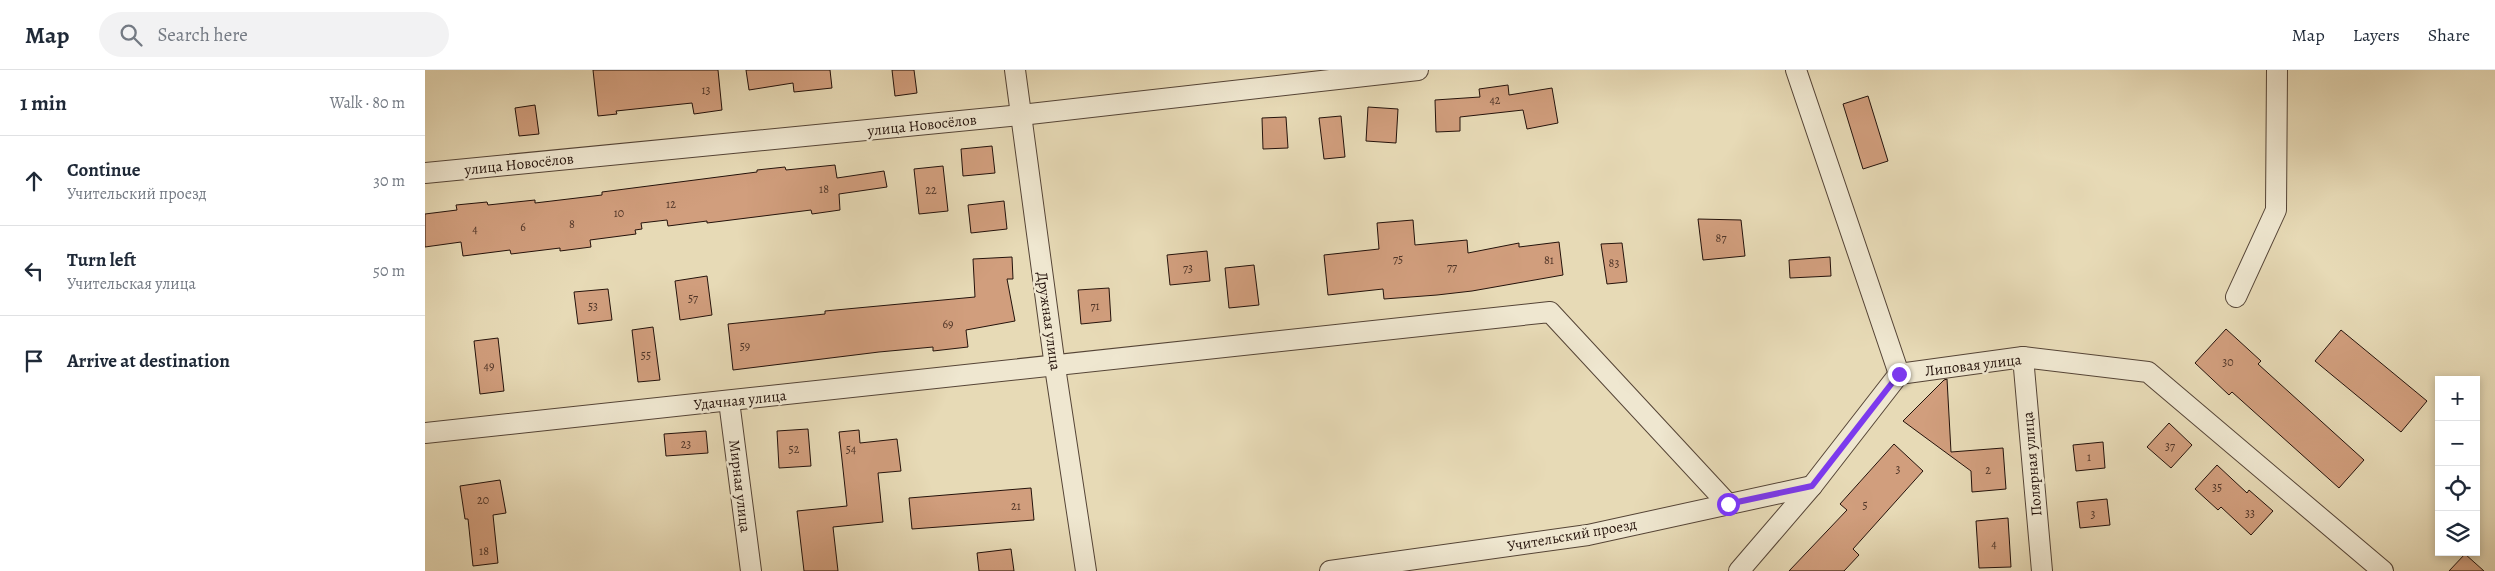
<!DOCTYPE html>
<html lang="en">
<head>
<meta charset="utf-8">
<style>
	:root { --surface:#fff; --page:#f2f2f3; --text:#1f2937; --muted:#747a83; --line:#e0e1e3 }
	body { margin:0; font-family:Alegreya,serif; background:var(--page); color:var(--text) }
	.controls { position:absolute; right:15px; bottom:15px; display:grid; overflow:hidden; border-radius:0px; box-shadow:0 2px 8px #0003 }
	.controls button { width:45px; height:45px; display:grid; place-items:center; padding:0; border:0; border-bottom:1px solid var(--line); background:var(--surface); color:var(--text); font:25px sans-serif }
	.stop { position:absolute; width:15px; height:15px; margin:-11px; border:4px solid #7c3aed; border-radius:50%; background:#fff }
	.stop.end { background:#7c3aed; border-color:#fff; box-shadow:0 1px 5px #0008 }
	.list { margin:0; padding:0; list-style:none }
	h2 { display:flex; justify-content:space-between; align-items:center; height:65px; margin:0; padding:0 20px; font-size:21px }
	h2 small { font-size:16px; font-weight:400; color:var(--muted) }
	.list li { display:grid; grid-template-columns:32px 1fr auto; gap:15px; align-items:center; box-sizing:border-box; height:90px; padding:0 20px; border-top:1px solid var(--line) }
	.list b { display:block; font-size:19px; white-space:nowrap }
	.list p { margin:0; font-size:16px; white-space:nowrap; color:var(--muted) }
	.list em { font-size:16px; font-style:normal; color:var(--muted) }
	.icon { flex:none; width:28px; height:28px; fill:none; stroke:currentColor; stroke-width:2; stroke-linecap:round; stroke-linejoin:round }
	.map { position:relative; flex:none; width:2070px; height:501px; overflow:hidden }
	header { display:flex; align-items:center; gap:30px; box-sizing:border-box; height:70px; padding:0 25px; background:var(--surface); border-bottom:1px solid var(--line) }
	header strong { font-size:24px }
	nav { display:flex; gap:28px; margin-inline-start:auto; font-size:18px }
	.search { width:350px; height:45px; background:var(--page); display:flex; align-items:center; gap:12px; box-sizing:border-box; padding:0 18px; border-radius:28px; color:var(--muted); font-size:19px }
	main { display:flex }
	aside { flex:1; background:var(--surface) }
	.map>svg:first-child { display:block }
	.building { fill:#d19e7d; stroke:#24120b }
	.lines { fill:none; stroke-linecap:round; stroke-linejoin:round }
	.minor-casing { stroke:#554436; stroke-width:22 }
	.minor { stroke:#efe7d0; stroke-width:20 }
	.route { stroke:#7c3aed; stroke-width:6 }
	.labels { text-anchor:middle; stroke-width:5; stroke-linejoin:round; paint-order:stroke }
	.number-label { font-size:12px; fill:#4f3528 }
	.street-label { font-size:15px; fill:#24120b; stroke:#efe7d0 }
</style>
</head>
<body>
<header>
<strong>Map</strong>
<div class="search"><svg class="icon" aria-label="search" viewBox="0 0 24 24"><circle cx="10" cy="10" r="6"/><path d="M15 15l6 6"/></svg>Search here</div>
<nav><a>Map</a><a>Layers</a><a>Share</a></nav>
</header>
<main>
<aside>
<h2>1 min<small>Walk · 80 m</small></h2>
<ul class="list">
<li><svg class="icon" aria-label="ahead" viewBox="0 0 24 24"><path d="M12 20V5M6 11l6-6 6 6"/></svg><div><b>Continue</b><p>Учительский проезд</p></div><em>30 m</em></li>
<li><svg class="icon" aria-label="left" viewBox="0 0 24 24"><path d="M17 20v-9H6M10 6l-5 5 5 5"/></svg><div><b>Turn left</b><p>Учительская улица</p></div><em>50 m</em></li>
<li><svg class="icon" aria-label="arrive" viewBox="0 0 24 24"><path d="M6 21V4h12l-3 4 3 4H6"/></svg><div><b>Arrive at destination</b></div></li>
</ul>
</aside>
<div class="map">
<svg width="2070" height="501" viewBox="0 0 2070 501">
	<rect width="100%" height="100%" fill="#e7dab6"/>
	<filter id="stains"><feTurbulence type="fractalNoise" baseFrequency=".004" numOctaves="4"/><feColorMatrix values="0 0 0 0 .2 0 0 0 0 .09 0 0 0 0 .02 0 0 0 .5 -.17"/></filter>
	<radialGradient id="worn" r=".72"><stop offset=".6" stop-color="#630" stop-opacity="0"/><stop offset="1" stop-color="#630" stop-opacity=".3"/></radialGradient>
	<g class="building">
		<polygon points="168,0 293,0 297,40 269,44 267,33 191,41 192,44 173,46"/>
		<polygon points="321,0 405,0 407,18 369,22 368,13 324,20"/>
		<polygon points="467,0 489,0 492,23 470,26"/>
		<polygon points="1083,15 1084,25 1127,18 1133,53 1102,59 1098,40 1035,47 1035,61 1011,62 1010,30 1055,27 1054,19"/>
		<polygon points="1443,26 1463,91 1438,99 1418,34"/>
		<polygon points="110,35 114,64 94,66 90,38"/>
		<polygon points="943,37 973,39 971,73 941,71"/>
		<polygon points="916,46 920,87 899,89 894,48"/>
		<polygon points="861,47 863,78 838,79 837,48"/>
		<polygon points="567,76 570,103 538,106 536,79"/>
		<polygon points="410,95 412,108 459,101 462,117 414,124 415,140 387,144 386,140 282,153 282,151 243,156 242,150 216,153 217,159 210,160 211,164 165,170 166,177 135,181 135,178 86,184 85,180 38,186 36,172 0,177 0,144 32,140 31,135 62,132 63,135 110,130 110,133 177,125 177,122 332,102 332,100 360,97 361,100"/>
		<polygon points="518,96 523,141 494,144 489,99"/>
		<polygon points="579,131 582,159 546,163 543,135"/>
		<polygon points="1273,149 1316,150 1320,186 1278,190"/>
		<polygon points="988,150 990,175 1042,170 1043,183 1094,173 1094,177 1134,172 1138,205 1047,221 1012,225 959,229 958,219 903,225 899,185 954,179 952,153"/>
		<polygon points="1197,173 1202,212 1182,214 1176,174"/>
		<polygon points="782,181 785,211 745,215 742,185"/>
		<polygon points="587,187 588,209 582,209 590,251 541,260 543,277 508,281 508,277 454,282 308,300 303,254 400,244 400,241 550,227 548,189"/>
		<polygon points="1405,187 1406,206 1365,208 1364,190"/>
		<polygon points="829,195 834,235 804,238 800,198"/>
		<polygon points="282,206 287,245 255,250 250,211"/>
		<polygon points="684,218 686,251 656,254 653,220"/>
		<polygon points="183,219 187,250 153,254 149,222"/>
		<polygon points="228,257 235,310 213,312 207,260"/>
		<polygon points="1801,259 1836,291 1833,294 1939,390 1914,418 1807,322 1804,325 1770,293"/>
		<polygon points="1916,260 2002,331 1976,362 1890,291"/>
		<polygon points="73,268 79,321 55,324 49,271"/>
		<polygon points="1522,309 1526,382 1578,378 1581,419 1547,422 1546,401 1478,351 1519,310"/>
		<polygon points="1744,353 1767,375 1746,398 1722,377"/>
		<polygon points="383,359 386,396 354,398 352,361"/>
		<polygon points="434,360 435,373 472,369 476,401 453,403 458,452 408,457 413,501 379,501 372,441 422,436 414,362"/>
		<polygon points="281,361 283,383 241,386 239,364"/>
		<polygon points="1678,372 1680,398 1651,401 1648,375"/>
		<polygon points="1469,374 1498,401 1428,479 1434,485 1419,501 1364,501 1422,440 1415,434"/>
		<polygon points="1792,395 1822,423 1824,420 1848,441 1826,465 1796,437 1793,440 1770,419"/>
		<polygon points="75,410 81,443 68,445 73,493 48,496 43,449 40,449 35,416"/>
		<polygon points="606,418 609,450 487,459 484,428"/>
		<polygon points="1682,429 1685,455 1655,458 1652,432"/>
		<polygon points="1583,448 1586,497 1554,498 1551,451"/>
		<polygon points="586,479 589,501 554,501 552,483"/>
		<polygon points="2040,484 2059,501 2024,501"/>
	</g>
	<g class="lines">
		<g class="minor-casing">
			<g id="minor">
				<polyline points="590,0 630,297 661,501"/>
				<polyline points="1371,0 1474,304"/>
				<polyline points="0,103 596,45 993,0"/>
				<polyline points="1811,227 1851,140 1852,0"/>
				<polyline points="1598,287 1617,501"/>
				<polyline points="1474,304 1598,287 1723,302 1958,501"/>
				<polyline points="304,331 326,501"/>
				<polyline points="0,363 1125,242 1303,434"/>
				<polyline points="905,501 1163,465 1387,416"/>
				<polyline points="1314,501 1387,416 1474,304"/>
			</g>
		</g>
		<use href="#minor" class="minor"/>
	</g>
	<g class="lines">
		<polyline class="route" points="1303,434 1387,416 1474,304"/>
	</g>
	<g class="labels">
		<g class="number-label">
			<text x="281" y="24">13</text>
			<text x="1070" y="34">42</text>
			<text x="399" y="123">18</text>
			<text x="506" y="124">22</text>
			<text x="246" y="138">12</text>
			<text x="194" y="147">10</text>
			<text x="147" y="158">8</text>
			<text x="98" y="161">6</text>
			<text x="50" y="163">4</text>
			<text x="1296" y="172">87</text>
			<text x="973" y="193">75</text>
			<text x="1124" y="194">81</text>
			<text x="1189" y="197">83</text>
			<text x="1027" y="201">77</text>
			<text x="763" y="202">73</text>
			<text x="268" y="232">57</text>
			<text x="168" y="240">53</text>
			<text x="670" y="240">71</text>
			<text x="523" y="258">69</text>
			<text x="320" y="280">59</text>
			<text x="221" y="289">55</text>
			<text x="1803" y="296">30</text>
			<text x="64" y="300">49</text>
			<text x="261" y="378">23</text>
			<text x="1745" y="380">37</text>
			<text x="369" y="383">52</text>
			<text x="426" y="383">54</text>
			<text x="1664" y="391">1</text>
			<text x="1473" y="403">3</text>
			<text x="1563" y="404">2</text>
			<text x="1792" y="421">35</text>
			<text x="58" y="434">20</text>
			<text x="1440" y="439">5</text>
			<text x="591" y="440">21</text>
			<text x="1825" y="447">33</text>
			<text x="1668" y="448">3</text>
			<text x="1569" y="478">4</text>
			<text x="59" y="485">18</text>
		</g>
		<g class="street-label">
			<text transform="translate(497 55) rotate(-6)" y="5">улица Новосёлов</text>
			<text transform="translate(94 94) rotate(-6)" y="5">улица Новосёлов</text>
			<text transform="translate(624 251) rotate(82)" y="5">Дружная улица</text>
			<text transform="translate(1548 295) rotate(-7)" y="5">Липовая улица</text>
			<text transform="translate(315 330) rotate(-6)" y="5">Удачная улица</text>
			<text transform="translate(1607 394) rotate(-95)" y="5">Полярная улица</text>
			<text transform="translate(315 416) rotate(83)" y="5">Мирная улица</text>
			<text transform="translate(1147 465) rotate(-10)" y="5">Учительский проезд</text>
		</g>
	</g>
	<rect width="100%" height="100%" filter="url(#stains)"/>
	<rect width="100%" height="100%" fill="url(#worn)"/>
</svg>
<div class="controls">
<button>+</button>
<button>−</button>
<button><svg class="icon" aria-label="locate" viewBox="0 0 24 24"><circle cx="12" cy="12" r="6"/><path d="M12 2v4M12 18v4M2 12h4M18 12h4"/></svg></button>
<button><svg class="icon" aria-label="layers" viewBox="0 0 24 24"><path d="M12 4l9 5-9 5-9-5zM3 14l9 5 9-5"/></svg></button>
</div>
<div class="stop" style="left:1303px;top:434px"></div>
<div class="stop end" style="left:1474px;top:304px"></div>
</div>
</main>
</body>
</html>
